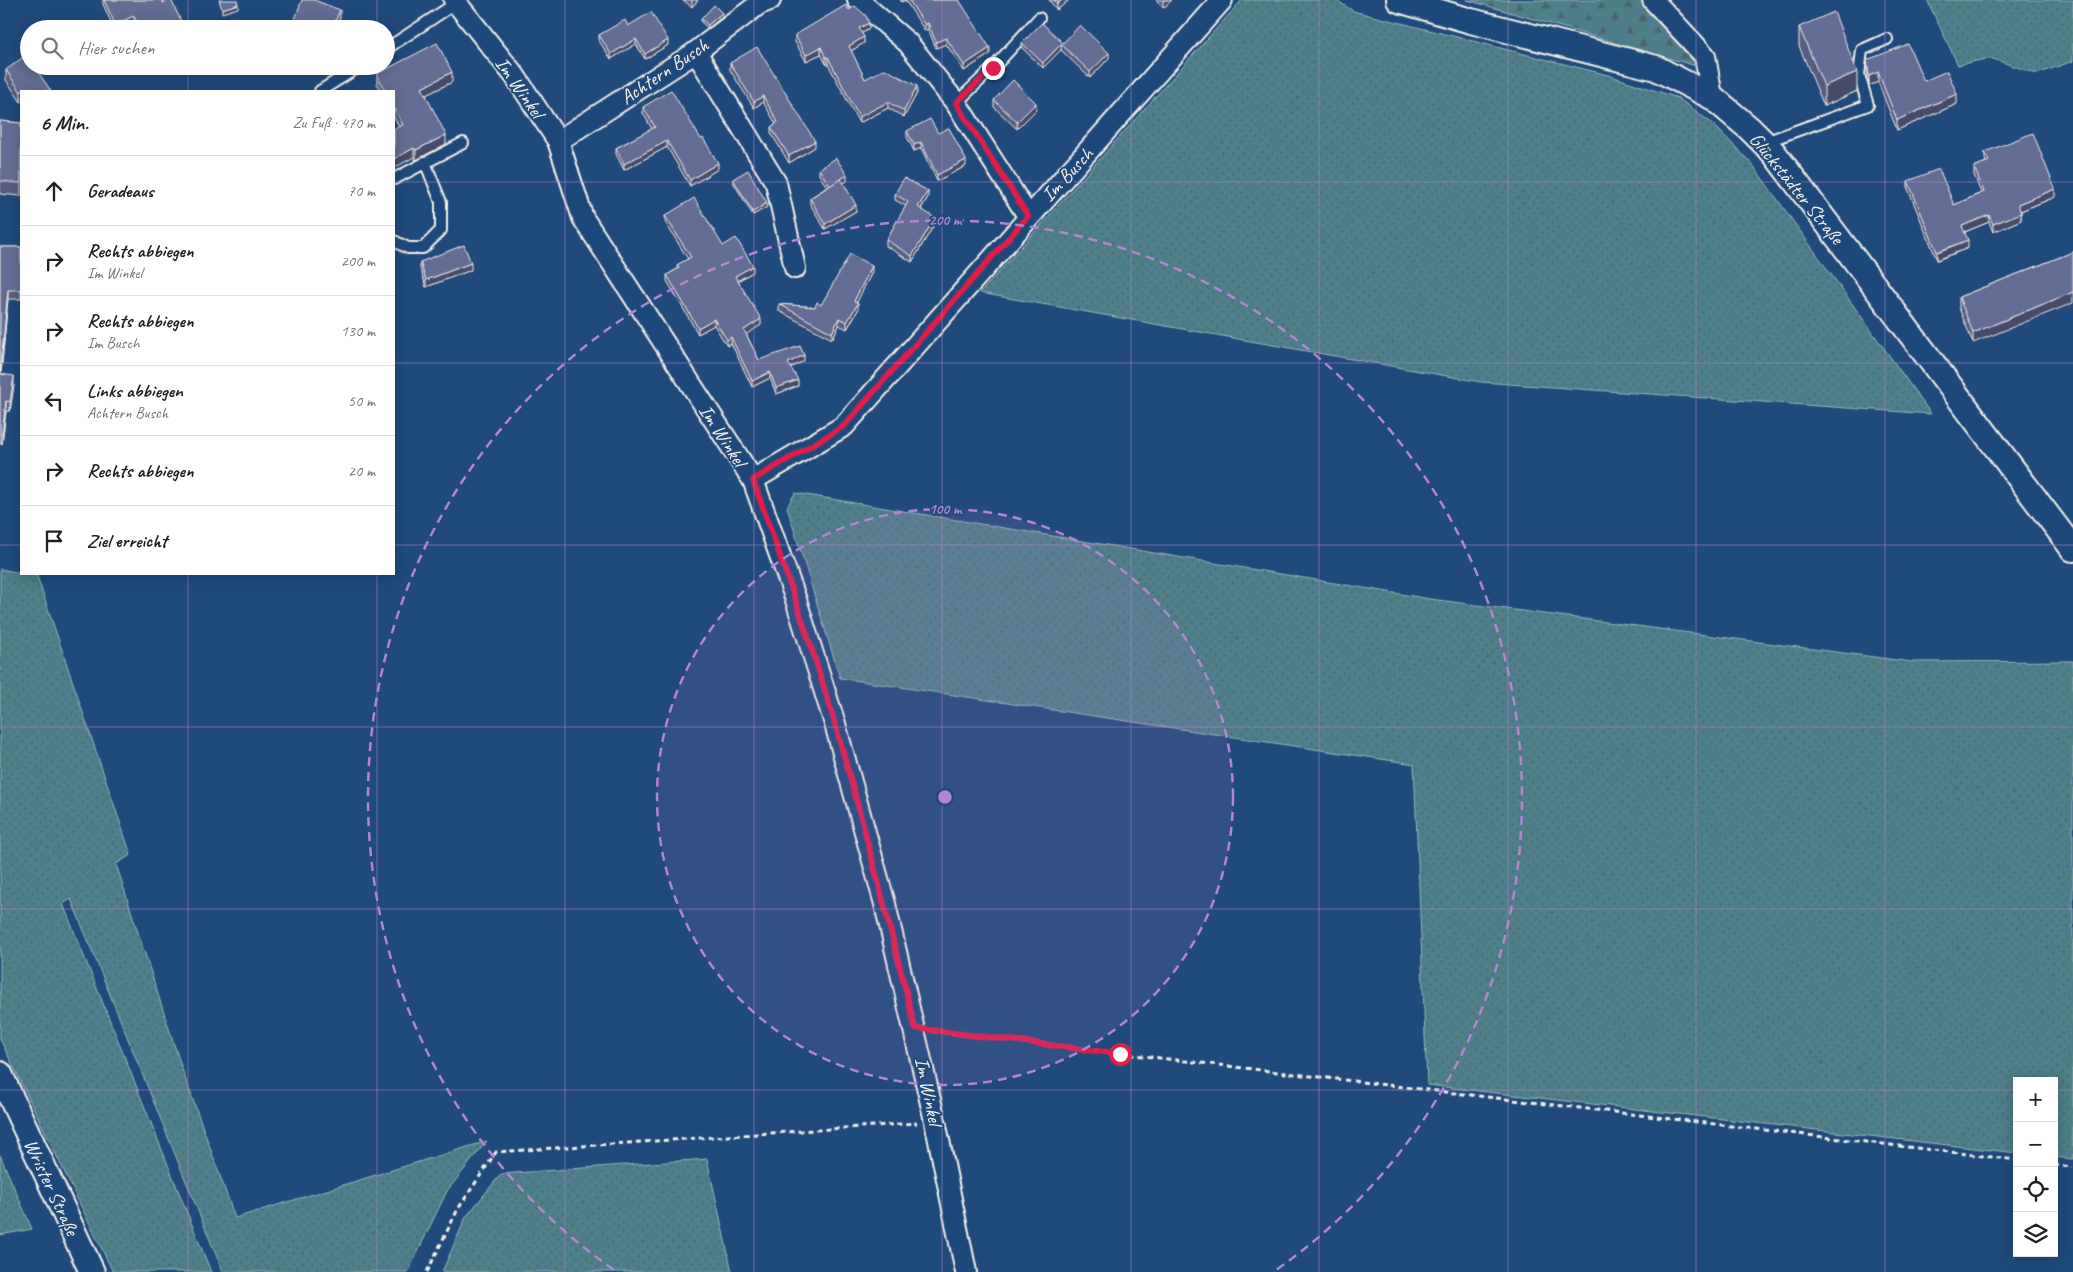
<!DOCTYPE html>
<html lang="de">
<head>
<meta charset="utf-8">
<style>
	:root { --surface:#fff; --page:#f2f2f2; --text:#202124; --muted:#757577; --line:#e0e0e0 }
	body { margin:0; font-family:Caveat,sans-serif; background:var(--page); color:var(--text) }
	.controls { position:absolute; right:15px; bottom:15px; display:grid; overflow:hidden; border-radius:0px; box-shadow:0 2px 12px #0003 }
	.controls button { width:45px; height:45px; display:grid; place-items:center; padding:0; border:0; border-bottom:1px solid var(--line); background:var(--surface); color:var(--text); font:25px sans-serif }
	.stop { position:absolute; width:15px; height:15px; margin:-11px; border:4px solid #e11d48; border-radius:50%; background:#fff }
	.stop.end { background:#e11d48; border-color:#fff; box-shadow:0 1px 5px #0008 }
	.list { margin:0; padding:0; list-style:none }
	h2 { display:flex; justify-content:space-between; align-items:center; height:65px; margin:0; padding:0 20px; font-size:21px }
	h2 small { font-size:16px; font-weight:400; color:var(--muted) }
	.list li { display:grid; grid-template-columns:32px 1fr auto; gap:15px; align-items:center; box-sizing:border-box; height:70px; padding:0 20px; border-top:1px solid var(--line) }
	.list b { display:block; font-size:19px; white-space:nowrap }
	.list p { margin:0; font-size:16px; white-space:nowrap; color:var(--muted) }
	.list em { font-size:16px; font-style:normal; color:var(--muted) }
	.icon { flex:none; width:28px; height:28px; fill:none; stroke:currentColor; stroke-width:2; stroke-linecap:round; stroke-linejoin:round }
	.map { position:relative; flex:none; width:2073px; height:1272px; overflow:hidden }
	.search { position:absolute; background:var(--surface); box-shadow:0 2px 12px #0003; left:20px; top:20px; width:375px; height:55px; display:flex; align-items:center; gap:12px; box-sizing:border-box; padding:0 18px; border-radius:28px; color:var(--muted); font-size:19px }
	.panel { position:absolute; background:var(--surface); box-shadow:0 2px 12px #0003; left:20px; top:90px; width:375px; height:485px; border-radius:0px }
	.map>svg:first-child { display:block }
	.grass { fill:url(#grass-dots); stroke:#a1b8b8 }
	.forest { fill:url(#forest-firs); stroke:#a1b8b8 }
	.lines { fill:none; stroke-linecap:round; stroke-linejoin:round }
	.service-casing { stroke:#f4f1e8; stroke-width:14 }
	.minor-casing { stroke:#f4f1e8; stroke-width:24 }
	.tertiary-casing { stroke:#f4f1e8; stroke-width:28 }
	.path { stroke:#f4f1e8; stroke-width:3; stroke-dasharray:5 4; stroke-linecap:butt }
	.service { stroke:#1f4a7a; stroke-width:10 }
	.minor { stroke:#1f4a7a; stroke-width:20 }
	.tertiary { stroke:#1f4a7a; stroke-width:24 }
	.wall { fill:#555d7e; stroke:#f4f1e8 }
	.shaded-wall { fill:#454c67; stroke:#f4f1e8 }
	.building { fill:#636c93; stroke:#f4f1e8 }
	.route { stroke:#e11d48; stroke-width:6 }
	.grid { fill:none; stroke:#b185d1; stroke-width:1; stroke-opacity:0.55 }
	.ring { fill:none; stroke:#b185d1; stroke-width:2.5; stroke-dasharray:9 6 }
	.labels { text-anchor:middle; stroke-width:4; stroke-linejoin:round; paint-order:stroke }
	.street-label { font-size:20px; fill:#f4f1e8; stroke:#1f4a7a }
	.centre { fill:#b185d1; stroke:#1f4a7a; stroke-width:2.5 }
	.ring-label { font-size:15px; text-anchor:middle; font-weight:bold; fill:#b185d1; stroke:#1f4a7a; stroke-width:4; stroke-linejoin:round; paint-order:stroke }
</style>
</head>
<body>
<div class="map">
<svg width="2073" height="1272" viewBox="0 0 2073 1272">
	<defs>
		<pattern id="grass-dots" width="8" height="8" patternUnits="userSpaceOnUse" patternTransform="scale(1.25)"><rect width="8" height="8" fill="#4e7e89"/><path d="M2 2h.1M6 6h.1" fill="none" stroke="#4c666b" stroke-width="1.8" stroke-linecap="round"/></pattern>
		<pattern id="forest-firs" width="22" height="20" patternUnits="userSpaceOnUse" patternTransform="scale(1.25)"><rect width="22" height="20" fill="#4e7e89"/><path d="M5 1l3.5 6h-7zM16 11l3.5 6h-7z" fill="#4c666b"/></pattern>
	</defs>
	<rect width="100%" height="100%" fill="#1f4a7a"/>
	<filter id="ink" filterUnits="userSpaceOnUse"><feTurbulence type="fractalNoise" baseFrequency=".02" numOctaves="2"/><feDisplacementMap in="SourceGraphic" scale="10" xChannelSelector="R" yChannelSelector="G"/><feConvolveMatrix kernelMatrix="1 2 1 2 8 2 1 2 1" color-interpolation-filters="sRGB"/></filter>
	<g filter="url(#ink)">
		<g class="grass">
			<polygon points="1242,0 1336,0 1353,11 1608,75 1678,98 1713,124 1752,164 1931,414 1481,382 980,293"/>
			<polygon points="1927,0 2073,0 2073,61 2037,74 1990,58 1958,65"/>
			<polygon points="795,493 1430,599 1912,662 2073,661 2073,1159 2054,1157 2054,1081 2017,1081 2017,1153 1427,1085 1414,764 840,678 787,507"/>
			<polygon points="0,569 37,576 131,855 116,864 182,1069 235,1218 487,1141 447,1191 408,1272 223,1272 71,899 63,904 211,1272 113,1272 0,1039"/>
			<polygon points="0,1155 32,1229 0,1235"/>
			<polygon points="707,1159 732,1272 442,1272 466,1217 501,1174"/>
		</g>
		<polygon class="forest" points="1467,0 1650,0 1703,68"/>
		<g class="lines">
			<g class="service-casing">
				<g id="service">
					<polyline points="386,49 456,3"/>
					<polyline points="320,91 360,66"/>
					<polyline points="956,103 993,68 1039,18"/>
					<polyline points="1765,142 1868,105 1859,75 1862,50 1887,39"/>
					<polyline points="394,179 463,143"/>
					<polyline points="394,241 408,248 423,248 441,230 441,202 425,162"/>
				</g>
			</g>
			<g class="minor-casing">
				<g id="minor">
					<polyline points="454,0 515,76 558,141 583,218 753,480 796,600 835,724 885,904 935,1121 966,1272"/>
					<polyline points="858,0 908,43 956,103 1028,216"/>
					<polyline points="1653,0 1705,56 1712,97"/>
					<polyline points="696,52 776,183 795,268"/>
					<polyline points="558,141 693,54 759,4 770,0"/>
					<polyline points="753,480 844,426 1222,0"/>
				</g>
			</g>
			<g class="tertiary-casing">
				<g id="tertiary">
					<polyline points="1399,0 1471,21 1656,68 1712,97 1750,129 1774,153 2073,549"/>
					<polyline points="0,1074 92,1272"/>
				</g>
			</g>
			<g class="path">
				<polyline points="933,1031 2017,1160"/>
				<polyline points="2054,1165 2073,1167"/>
				<polyline points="427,1272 458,1209 496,1152 917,1123"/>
			</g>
			<use href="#service" class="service"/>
			<use href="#minor" class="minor"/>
			<use href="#tertiary" class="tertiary"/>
		</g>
		<g class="wall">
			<polygon points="103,0 162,0 183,29 137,29 134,23 121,29 114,29 103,4"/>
			<polygon points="683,0 698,0 692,7"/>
			<polygon points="900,0 959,0 990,54 964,71 946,44 936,48 928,29 925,31 905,0 902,2"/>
			<polygon points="1049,0 1069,0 1057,10"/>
			<polygon points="1156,0 1172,0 1163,8"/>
			<polygon points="340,17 335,29 293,29 293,24"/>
			<polygon points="722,17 708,28 701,22 701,19"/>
			<polygon points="628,26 668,45 645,59 636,44 611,59 599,41 599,35"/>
			<polygon points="1799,27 1857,91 1824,106 1799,46"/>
			<polygon points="869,29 862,33 864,43 851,51 865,79 917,93 904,117 888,108 859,123 828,64 826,64 821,54 806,61 795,42 795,35"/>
			<polygon points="1022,43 1063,43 1109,58 1090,78 1061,50 1043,68 1022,48"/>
			<polygon points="1867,60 1957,104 1897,130 1878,82 1869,86 1867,70"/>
			<polygon points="730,63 815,147 789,163 771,133 771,127 776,124 763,102 754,108 730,70"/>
			<polygon points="6,70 21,91 21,102 6,80"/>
			<polygon points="377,74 452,82 426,95 446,144 416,160 394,117 394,91 381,91 377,84"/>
			<polygon points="994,100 1036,110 1017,129 994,107"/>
			<polygon points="643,107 718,169 690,186 667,147 624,170 616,154 616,148 652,129 643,113"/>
			<polygon points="0,121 21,123 21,196 0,194"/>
			<polygon points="907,131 938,133 966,166 937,181 921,148 914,151 907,137"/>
			<polygon points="1985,152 2055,197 2021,211 2021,220 1993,232 1989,222 1965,232 1968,248 1937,260 1908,189 1908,181 1954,205 1981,193 1974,175 1974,167 1986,162 1985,159"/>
			<polygon points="819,169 847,181 843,183 856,211 825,229 810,204 810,198 827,187 819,175"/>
			<polygon points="733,179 767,207 753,215 733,182"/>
			<polygon points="895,194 928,197 921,209 935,223 912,262 886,246 886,240 906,206 895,200"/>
			<polygon points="665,216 723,246 753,272 738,281 761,325 746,334 759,360 804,361 791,368 798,386 776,394 770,378 752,387 731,343 727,346 714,325 698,334 667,281 667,275 677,269 677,265 688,259 665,222"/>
			<polygon points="0,247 21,247 21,299 8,299 1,374 14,385 10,411 6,411 2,444 0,444"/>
			<polygon points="2073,252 1973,343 1959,308 1959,297"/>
			<polygon points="420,262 471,270 426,287 420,268"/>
			<polygon points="872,272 856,303 858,310 847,329 839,325 832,339 779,311 779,304 815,307 821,305"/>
		</g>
		<g class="shaded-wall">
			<polygon points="692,0 698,0 692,7"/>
			<polygon points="1062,0 1069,0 1057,10 1057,4"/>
			<polygon points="1164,0 1172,0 1163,8 1163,1"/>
			<polygon points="238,4 238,8 222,13 222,9"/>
			<polygon points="340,10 340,17 335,29 332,29"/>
			<polygon points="722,13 722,17 708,28 708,25"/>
			<polygon points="134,16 134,23 121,29 115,29 115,24"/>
			<polygon points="869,23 869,29 859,35 859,28"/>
			<polygon points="928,23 928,29 925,31 925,25"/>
			<polygon points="183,25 183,29 174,29"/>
			<polygon points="864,37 864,43 849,52 849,46"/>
			<polygon points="946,38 946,44 936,48 936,42"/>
			<polygon points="636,39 636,44 611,59 611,54"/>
			<polygon points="668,40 668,45 645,59 645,54"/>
			<polygon points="1061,44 1061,50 1043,68 1043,63"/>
			<polygon points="821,47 821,54 806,61 806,55"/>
			<polygon points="990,48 990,54 964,71 964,65"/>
			<polygon points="1109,53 1109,58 1090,78 1090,72"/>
			<polygon points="828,57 828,64 826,64 826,58"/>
			<polygon points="452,72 452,82 422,97 422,88"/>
			<polygon points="1857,72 1857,91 1824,106 1824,86"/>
			<polygon points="1878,72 1878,82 1869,86 1869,76"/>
			<polygon points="917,86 917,93 904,117 904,111"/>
			<polygon points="1957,94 1957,104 1897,130 1897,120"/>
			<polygon points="763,96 763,102 754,108 754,102"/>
			<polygon points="888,102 888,108 859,123 859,117"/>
			<polygon points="1036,103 1036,110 1017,129 1017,122"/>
			<polygon points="446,135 446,144 416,160 416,150"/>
			<polygon points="667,141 667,147 624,170 624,164"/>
			<polygon points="815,141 815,147 789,163 789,156"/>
			<polygon points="921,142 921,148 914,151 914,145"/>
			<polygon points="414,148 414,157 394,168 394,159"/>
			<polygon points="966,160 966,166 937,181 937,175"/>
			<polygon points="718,163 718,169 690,186 690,180"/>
			<polygon points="847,175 847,181 830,192 830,186"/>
			<polygon points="2055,189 2055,197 2018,212 2018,204"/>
			<polygon points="928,191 928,197 918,213 918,207"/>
			<polygon points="767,203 767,207 753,215 753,212"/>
			<polygon points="856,205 856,211 825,229 825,224"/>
			<polygon points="2021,213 2021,220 1993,232 1993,224"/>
			<polygon points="1989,215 1989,222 1962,233 1962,226"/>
			<polygon points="935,218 935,223 912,262 912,256"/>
			<polygon points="1968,240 1968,248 1937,260 1937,252"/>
			<polygon points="471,263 471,270 426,287 426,280"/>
			<polygon points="753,266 753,272 735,282 735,276"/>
			<polygon points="872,266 872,272 854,308 854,301"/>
			<polygon points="8,290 8,299 0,383 0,374"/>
			<polygon points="2073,292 2073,303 1973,343 1973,333"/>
			<polygon points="858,303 858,310 847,329 847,322"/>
			<polygon points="839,318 839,325 832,339 832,333"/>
			<polygon points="714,319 714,325 698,334 698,328"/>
			<polygon points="761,319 761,325 744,336 744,330"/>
			<polygon points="731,337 731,343 727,346 727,340"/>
			<polygon points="804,355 804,361 788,369 788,363"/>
			<polygon points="770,372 770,378 752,387 752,381"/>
			<polygon points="14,376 14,385 10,411 10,402"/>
			<polygon points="798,380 798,386 776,394 776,388"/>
			<polygon points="6,401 6,411 2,444 2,435"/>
		</g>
		<g class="building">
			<polygon points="104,0 162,0 163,3 169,0 171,0 183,25 174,29 140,29 134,16 115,24"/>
			<polygon points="219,0 237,0 238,4 222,9"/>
			<polygon points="302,0 314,0 340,10 332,29 306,29 293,24"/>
			<polygon points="909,0 959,0 990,48 964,65 946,38 936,42 928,23 925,25"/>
			<polygon points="1054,0 1062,0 1057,4"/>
			<polygon points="714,5 722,13 708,25 701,19"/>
			<polygon points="846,5 849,10 855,6 866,16 869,23 859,28 864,37 849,46 865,79 885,69 917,86 904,111 888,102 859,117 828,57 826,58 821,47 806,55 795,35"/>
			<polygon points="651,12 668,40 645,54 636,39 611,54 599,35 625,20 628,26"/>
			<polygon points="1834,12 1857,72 1824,86 1799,27"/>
			<polygon points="1042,23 1063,43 1080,25 1109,53 1090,72 1061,44 1043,63 1022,43"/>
			<polygon points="437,43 452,72 422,88 446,135 416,150 414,148 394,159 394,129 403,125 394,107 394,91 385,91 377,74"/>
			<polygon points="1908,44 1924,81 1947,71 1957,94 1897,120 1878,72 1869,76 1867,60"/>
			<polygon points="757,47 815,141 789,156 771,127 778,122 763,96 754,102 730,63"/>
			<polygon points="26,55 29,59 29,66 34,66 51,91 21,91 21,92 6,70"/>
			<polygon points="1013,80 1036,103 1017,122 994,100"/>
			<polygon points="671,90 701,139 703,138 718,163 690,180 667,141 624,164 616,148 655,127 643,107"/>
			<polygon points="930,119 938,133 949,128 966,160 937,175 921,142 914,145 907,131"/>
			<polygon points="0,121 21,123 21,138 19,140 21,140 21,183 0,181"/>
			<polygon points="2033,133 2055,189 2018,204 2021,213 1993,224 1989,215 1962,226 1968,240 1937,252 1908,181 1939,169 1954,205 1984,192 1974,167 1989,161 1985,152"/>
			<polygon points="836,158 847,175 830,186 819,169"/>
			<polygon points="748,170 767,203 753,212 733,179"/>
			<polygon points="904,178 928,191 918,207 935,218 912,256 886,240 908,202 895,194"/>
			<polygon points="841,179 856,205 825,224 810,198"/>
			<polygon points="694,198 723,246 736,238 753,266 735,276 761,319 744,330 759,360 800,346 804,355 788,363 798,380 776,388 770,372 752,381 731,337 727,340 714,319 698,328 667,275 679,268 677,265 691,257 665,216"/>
			<polygon points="464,245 471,263 426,280 420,262"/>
			<polygon points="0,247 21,247 21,290 8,290 0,374 14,376 10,402 6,401 2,435 0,435"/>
			<polygon points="2073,252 2073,292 1973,333 1959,297"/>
			<polygon points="850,254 872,266 854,301 858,303 847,322 839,318 832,333 779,304 815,307 817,302 821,305"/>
		</g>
	</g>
	<g class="lines" filter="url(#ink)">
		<path class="route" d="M993,68L956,103L1028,216L844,426L753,480C782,561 811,642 835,724C864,825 890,926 915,1028L1120,1054"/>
	</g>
	<path class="grid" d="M188,0V29M377,0V29M565,0V1272M754,0V1272M942,0V1272M1131,0V1272M1319,0V1272M1508,0V1272M1696,0V1272M1885,0V1272M188,66V91M377,66V91M0,182H21M394,182H2073M0,363H21M394,363H2073M0,545H21M394,545H2073M188,574V1272M377,574V1272M0,727H2073M0,909H2073M0,1090H2017M2054,1090H2073"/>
	<circle cx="945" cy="797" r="288" fill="#b185d1" fill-opacity=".12"/>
	<g class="ring">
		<circle cx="945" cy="797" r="288"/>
		<path d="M614 1270A577 577 0 1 1 1276 1270"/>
	</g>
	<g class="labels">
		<g class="street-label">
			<text transform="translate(664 71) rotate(-34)" y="7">Achtern Busch</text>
			<text transform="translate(520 87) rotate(55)" y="7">Im Winkel</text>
			<text transform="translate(1067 174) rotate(-47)" y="7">Im Busch</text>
			<text transform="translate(1797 188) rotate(51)" y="7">Glückstädter Straße</text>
			<text transform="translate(723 435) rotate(57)" y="7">Im Winkel</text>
			<text transform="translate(929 1091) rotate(78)" y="7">Im Winkel</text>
			<text transform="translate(52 1187) rotate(65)" y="7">Wrister Straße</text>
		</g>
	</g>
	<circle cx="945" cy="797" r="8" class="centre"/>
	<g class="ring-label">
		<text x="945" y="225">200 m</text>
		<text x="945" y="514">100 m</text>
	</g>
</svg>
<div class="controls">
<button>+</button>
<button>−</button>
<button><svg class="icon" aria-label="locate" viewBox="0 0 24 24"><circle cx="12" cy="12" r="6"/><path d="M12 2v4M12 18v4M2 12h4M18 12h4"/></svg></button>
<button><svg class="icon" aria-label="layers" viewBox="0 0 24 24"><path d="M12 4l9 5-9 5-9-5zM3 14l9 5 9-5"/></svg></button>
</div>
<div class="stop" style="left:1120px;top:1054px"></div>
<div class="stop end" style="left:993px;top:68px"></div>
<div class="search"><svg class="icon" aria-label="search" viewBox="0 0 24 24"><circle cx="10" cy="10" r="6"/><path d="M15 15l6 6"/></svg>Hier suchen</div>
<section class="panel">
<h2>6 Min.<small>Zu Fuß · 470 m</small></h2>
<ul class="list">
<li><svg class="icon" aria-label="ahead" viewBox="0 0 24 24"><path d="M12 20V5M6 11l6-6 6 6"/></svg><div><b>Geradeaus</b></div><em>70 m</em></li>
<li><svg class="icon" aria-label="right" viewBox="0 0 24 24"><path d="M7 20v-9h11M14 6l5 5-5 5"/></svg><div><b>Rechts abbiegen</b><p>Im Winkel</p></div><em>200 m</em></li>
<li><svg class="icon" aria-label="right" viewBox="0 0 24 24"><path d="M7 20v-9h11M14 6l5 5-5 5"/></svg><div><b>Rechts abbiegen</b><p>Im Busch</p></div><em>130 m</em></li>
<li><svg class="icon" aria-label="left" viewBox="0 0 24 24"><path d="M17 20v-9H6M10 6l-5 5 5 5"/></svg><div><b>Links abbiegen</b><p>Achtern Busch</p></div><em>50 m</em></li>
<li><svg class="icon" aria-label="right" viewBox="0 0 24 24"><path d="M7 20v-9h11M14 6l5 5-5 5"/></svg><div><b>Rechts abbiegen</b></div><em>20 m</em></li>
<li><svg class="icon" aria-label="arrive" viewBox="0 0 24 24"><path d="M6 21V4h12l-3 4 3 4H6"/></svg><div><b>Ziel erreicht</b></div></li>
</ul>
</section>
</div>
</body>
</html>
